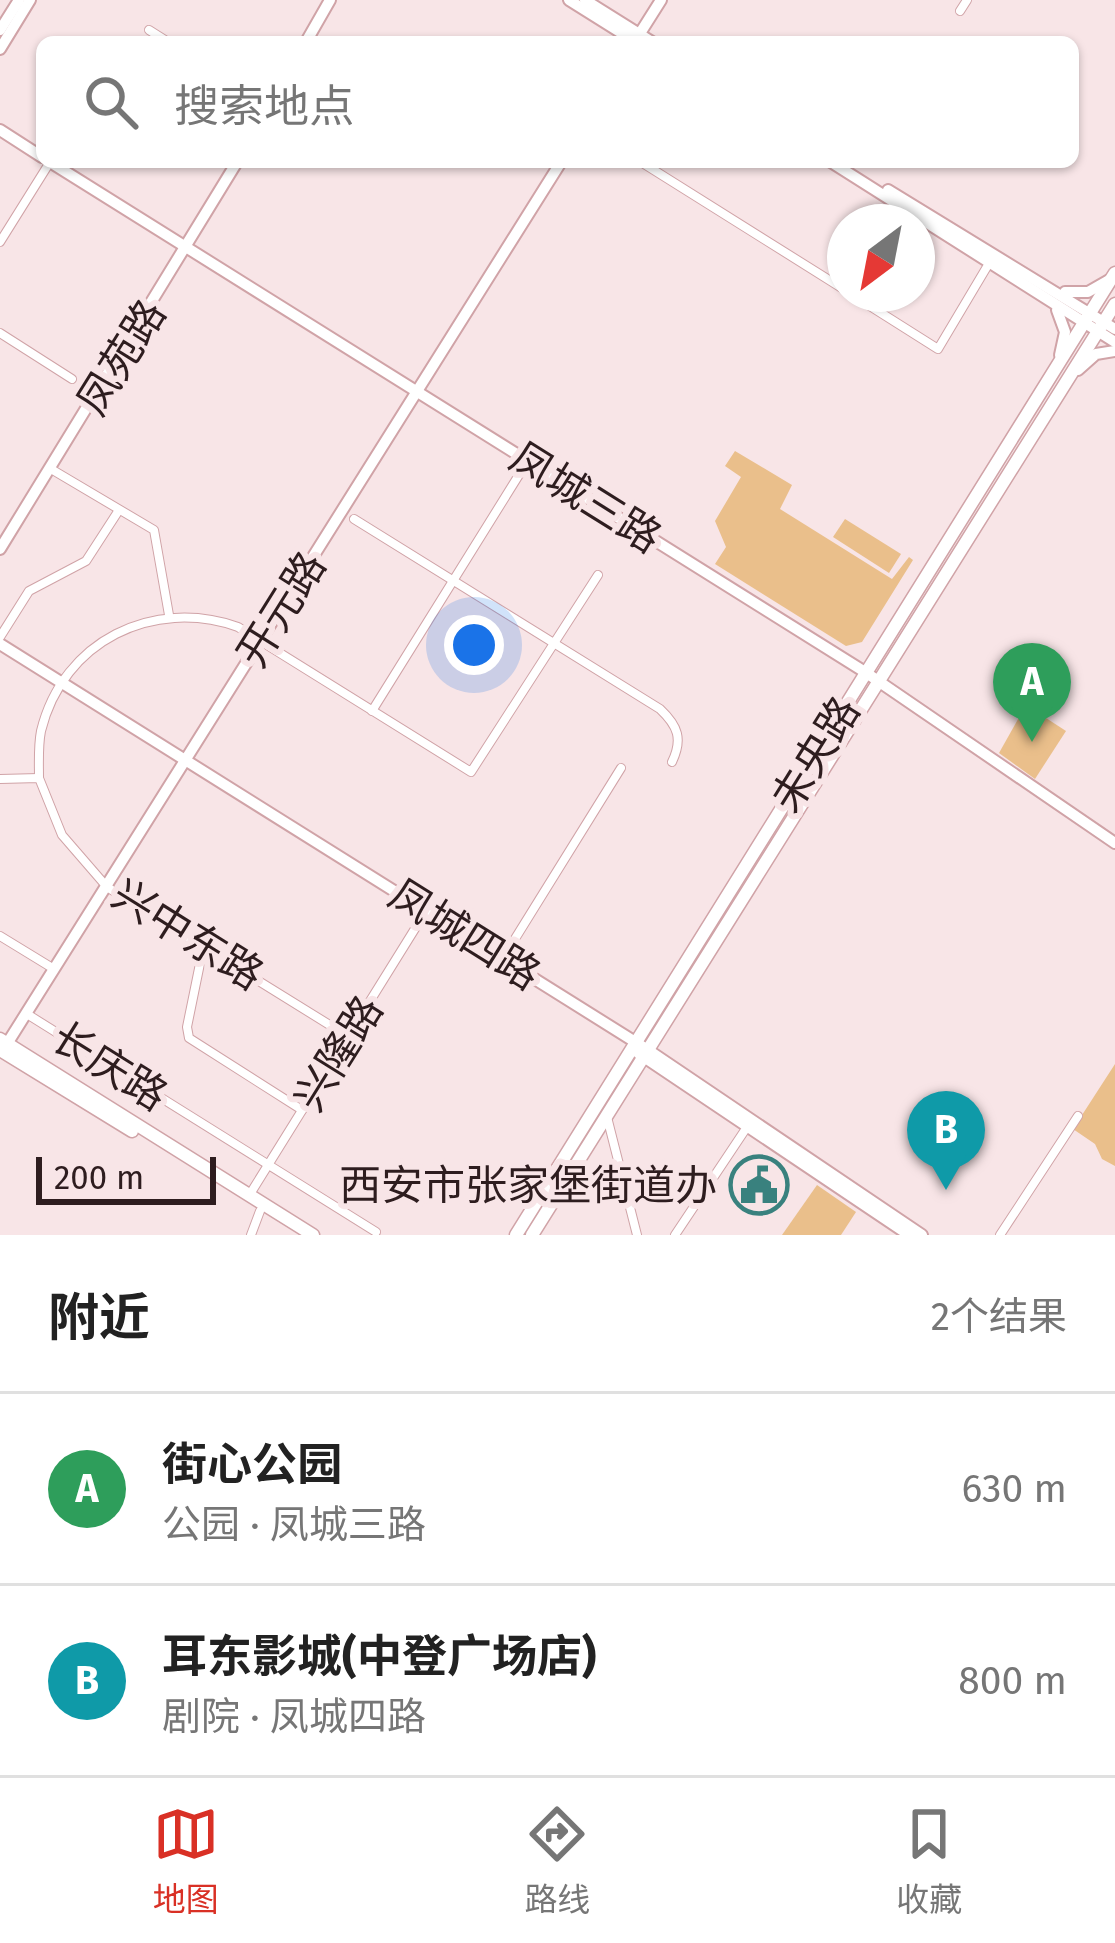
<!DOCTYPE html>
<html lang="zh">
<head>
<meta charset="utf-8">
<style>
	:root { --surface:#fff; --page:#f6f6f6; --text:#222; --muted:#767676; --line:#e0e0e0; --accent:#d93025 }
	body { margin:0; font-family:"Fira Sans","Noto Sans SC",sans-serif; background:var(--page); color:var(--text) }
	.compass { position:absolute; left:827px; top:204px; width:108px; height:108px; border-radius:50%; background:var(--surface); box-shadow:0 3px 9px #0004; rotate:212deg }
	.scale { position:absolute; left:36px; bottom:30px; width:180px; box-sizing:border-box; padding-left:12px; border:6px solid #2e1d1f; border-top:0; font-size:33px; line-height:42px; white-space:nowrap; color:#2e1d1f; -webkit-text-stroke:9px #f8e5e7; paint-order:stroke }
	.you { position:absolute; left:474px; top:645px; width:42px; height:42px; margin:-30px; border:9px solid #fff; border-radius:50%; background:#1a73e8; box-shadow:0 0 0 18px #1a73e833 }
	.badge { display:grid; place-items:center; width:78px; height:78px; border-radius:50%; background:var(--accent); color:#fff; font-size:39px; font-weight:700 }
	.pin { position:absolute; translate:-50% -99px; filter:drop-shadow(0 3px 6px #0008) }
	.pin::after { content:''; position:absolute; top:63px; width:42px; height:36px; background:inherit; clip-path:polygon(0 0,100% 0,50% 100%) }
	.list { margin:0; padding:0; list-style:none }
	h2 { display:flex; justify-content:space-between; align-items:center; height:156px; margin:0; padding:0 48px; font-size:51px }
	h2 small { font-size:39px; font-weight:400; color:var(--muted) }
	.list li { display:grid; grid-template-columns:78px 1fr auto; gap:36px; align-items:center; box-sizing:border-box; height:192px; padding:0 48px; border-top:3px solid var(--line) }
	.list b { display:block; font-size:45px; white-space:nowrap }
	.list p { margin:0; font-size:39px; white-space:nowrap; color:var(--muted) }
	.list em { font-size:39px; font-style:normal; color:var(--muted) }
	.icon { flex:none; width:66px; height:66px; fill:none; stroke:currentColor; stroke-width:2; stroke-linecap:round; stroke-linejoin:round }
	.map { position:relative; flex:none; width:1115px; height:1235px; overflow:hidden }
	.search { position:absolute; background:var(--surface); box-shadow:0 3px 9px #0004; left:36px; right:36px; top:36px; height:132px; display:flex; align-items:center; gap:30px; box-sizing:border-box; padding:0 42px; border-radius:18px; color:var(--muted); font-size:45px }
	.sheet { height:540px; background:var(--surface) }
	nav { display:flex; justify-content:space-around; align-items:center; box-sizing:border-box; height:168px; border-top:3px solid var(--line); background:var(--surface); font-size:33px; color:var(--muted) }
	nav a { display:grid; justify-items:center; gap:6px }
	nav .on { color:var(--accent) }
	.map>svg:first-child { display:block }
	.green { fill:#eabf8b }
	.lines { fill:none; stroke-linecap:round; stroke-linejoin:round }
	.street-casing { stroke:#d0a3a7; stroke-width:10 }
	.secondary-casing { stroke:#d0a3a7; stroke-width:14 }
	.primary-casing { stroke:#d0a3a7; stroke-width:15 }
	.street { stroke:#fff; stroke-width:8 }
	.secondary { stroke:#fff; stroke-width:10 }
	.primary { stroke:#fff; stroke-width:12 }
	.labels { text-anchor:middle; stroke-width:12; stroke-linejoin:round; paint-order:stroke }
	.street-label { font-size:42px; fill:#2e1d1f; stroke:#f8e5e7 }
	.poi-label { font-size:42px; fill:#2e1d1f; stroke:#f8e5e7; text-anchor:end }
</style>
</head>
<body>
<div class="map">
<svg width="1115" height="1235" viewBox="0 0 1115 1235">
	<rect width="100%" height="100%" fill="#f8e5e7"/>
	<g class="green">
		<polygon points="735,451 792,485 780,509 892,579 909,557 913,560 862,642 846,646 715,564 726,547 715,521 741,477 725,466"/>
		<polygon points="845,519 901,554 889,573 833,537"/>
		<polygon points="1026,705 1066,731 1035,779 999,753"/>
		<polygon points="1115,1064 1115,1166 1102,1159 1095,1144 1073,1129"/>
		<polygon points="817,1185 856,1212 841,1235 782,1235"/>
	</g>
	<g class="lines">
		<g class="street-casing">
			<g id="street">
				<polyline points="960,11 967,0"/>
				<polyline points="149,30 168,42"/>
				<polyline points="641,162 845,290"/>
				<polyline points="0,242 50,162"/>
				<polyline points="851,294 938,349 988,265"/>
				<polyline points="0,333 72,379"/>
				<polyline points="51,469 154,530 169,615"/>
				<path d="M354,519L660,709C678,726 683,739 672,762"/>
				<polyline points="0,637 29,591 86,561 119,510"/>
				<polyline points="372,711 527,462"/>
				<path d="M39,778C39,763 38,746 41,731C63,641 153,597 238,627L471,772L598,575"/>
				<polyline points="0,779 39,778 62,835 107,887 349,1037"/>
				<polyline points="0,936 54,969"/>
				<polyline points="204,944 187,1027 189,1038 302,1110"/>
				<polyline points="500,963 621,768"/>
				<polyline points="27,1014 376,1232"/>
				<polyline points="607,1117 637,1235"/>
				<polyline points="250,1194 426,911"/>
				<polyline points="251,1235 260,1211"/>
				<polyline points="675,1235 747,1127"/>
				<polyline points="1000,1235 1078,1116"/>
			</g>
		</g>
		<g class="secondary-casing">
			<g id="secondary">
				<polyline points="569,0 636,42"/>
				<polyline points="585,0 652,42"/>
				<polyline points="0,30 19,0"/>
				<polyline points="637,38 661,0"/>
				<polyline points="306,42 330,0"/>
				<polyline points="0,49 30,0"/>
				<polyline points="0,130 42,157"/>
				<polyline points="50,162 865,672 1115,843"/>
				<polyline points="831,162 1115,342"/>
				<polyline points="888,190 1115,329"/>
				<polyline points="1065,292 1088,292 1109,280"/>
				<polyline points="1057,310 1065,332 1060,355"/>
				<polyline points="1078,370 1096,354 1115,351"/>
				<polyline points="0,549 237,162"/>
				<polyline points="0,644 648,1050 922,1235"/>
				<polyline points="5,1047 561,162"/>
				<polyline points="638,1053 909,1235"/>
			</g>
		</g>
		<g class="primary-casing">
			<g id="primary">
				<polyline points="0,1039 313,1235"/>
				<polyline points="0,1050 132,1131"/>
				<polyline points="516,1235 1115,273"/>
				<polyline points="532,1235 1115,304"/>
			</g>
		</g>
		<use href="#street" class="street"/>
		<use href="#secondary" class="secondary"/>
		<use href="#primary" class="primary"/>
	</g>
	<defs>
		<g id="civic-ring" transform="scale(3)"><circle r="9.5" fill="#f8e5e7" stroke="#39817e" stroke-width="1.5"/><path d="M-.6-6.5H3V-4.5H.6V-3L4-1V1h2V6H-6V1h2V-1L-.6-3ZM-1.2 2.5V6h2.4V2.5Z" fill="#39817e"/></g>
	</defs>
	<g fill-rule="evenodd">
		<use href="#civic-ring" x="759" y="1185"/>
	</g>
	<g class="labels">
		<g class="street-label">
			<text transform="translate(121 357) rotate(-58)" y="15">凤苑路</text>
			<text transform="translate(586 497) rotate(32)" y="15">凤城三路</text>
			<text transform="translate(281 609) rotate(-58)" y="15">开元路</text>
			<text transform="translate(815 754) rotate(-58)" y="15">未央路</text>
			<text transform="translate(188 934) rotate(32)" y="15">兴中东路</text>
			<text transform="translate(465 934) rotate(32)" y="15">凤城四路</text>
			<text transform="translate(338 1053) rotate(-58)" y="15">兴隆路</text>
			<text transform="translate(110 1066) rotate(32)" y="15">长庆路</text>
		</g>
		<g class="poi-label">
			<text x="717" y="1200">西安市张家堡街道办</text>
		</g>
	</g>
</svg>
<svg class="compass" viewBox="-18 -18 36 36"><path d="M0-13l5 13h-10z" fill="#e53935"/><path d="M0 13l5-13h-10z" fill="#767676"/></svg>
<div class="scale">200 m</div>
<div class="you"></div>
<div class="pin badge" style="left:1032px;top:742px;background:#2e9e5b">A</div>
<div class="pin badge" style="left:946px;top:1190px;background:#0f9aa8">B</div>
<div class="search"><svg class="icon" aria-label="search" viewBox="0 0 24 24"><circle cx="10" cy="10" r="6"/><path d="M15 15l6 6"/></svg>搜索地点</div>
</div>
<section class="sheet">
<h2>附近<small>2个结果</small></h2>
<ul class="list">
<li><span class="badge" style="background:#2e9e5b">A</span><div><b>街心公园</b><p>公园 · 凤城三路</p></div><em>630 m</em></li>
<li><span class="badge" style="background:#0f9aa8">B</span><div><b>耳东影城(中登广场店)</b><p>剧院 · 凤城四路</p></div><em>800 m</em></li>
</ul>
</section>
<nav>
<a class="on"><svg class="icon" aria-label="map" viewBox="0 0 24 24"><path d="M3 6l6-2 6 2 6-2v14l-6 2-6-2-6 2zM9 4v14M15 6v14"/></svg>地图</a>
<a><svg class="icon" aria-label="directions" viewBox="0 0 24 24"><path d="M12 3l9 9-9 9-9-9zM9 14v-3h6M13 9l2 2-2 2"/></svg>路线</a>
<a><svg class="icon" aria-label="saved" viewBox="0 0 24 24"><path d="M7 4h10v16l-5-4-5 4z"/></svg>收藏</a>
</nav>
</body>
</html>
